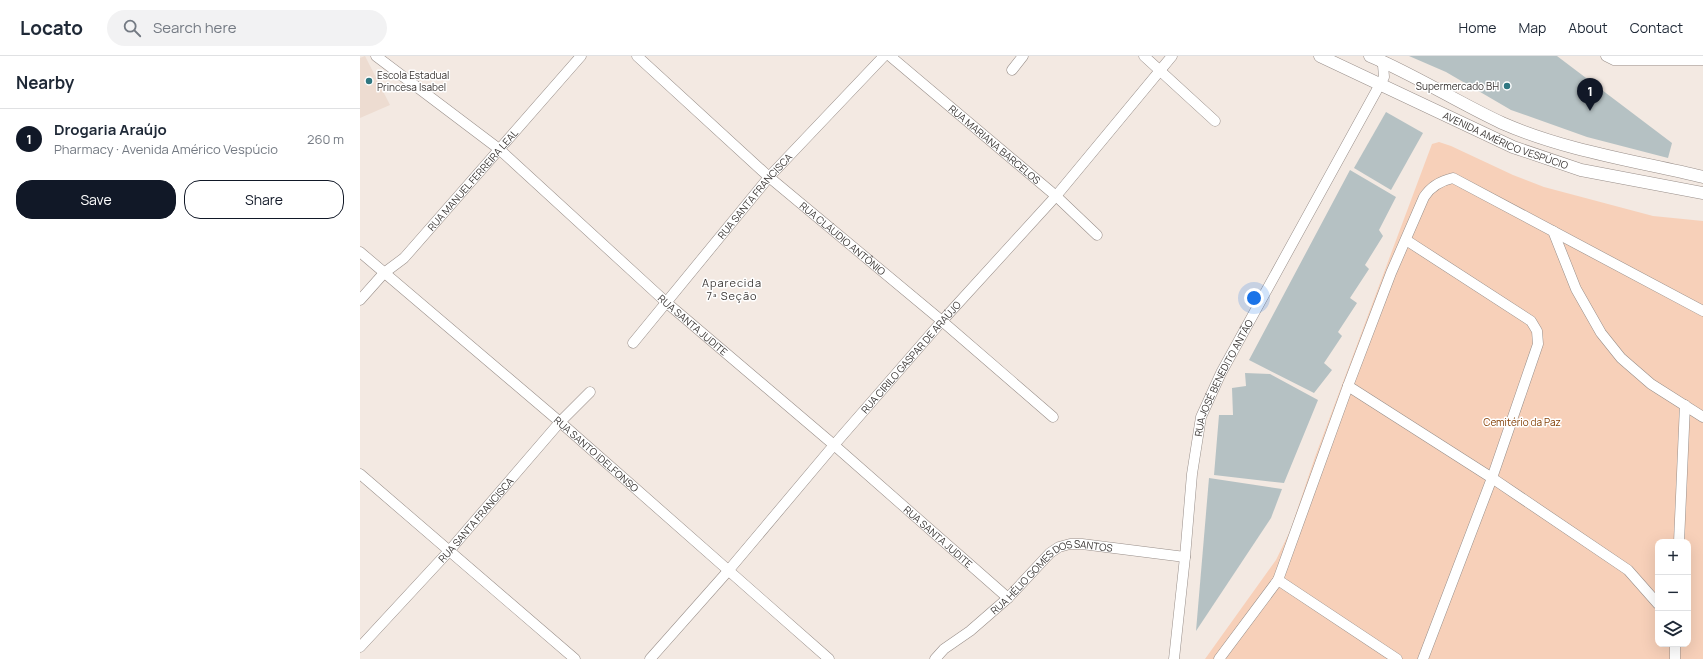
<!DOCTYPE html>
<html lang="en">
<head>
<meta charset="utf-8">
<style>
	:root { --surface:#fff; --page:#f2f2f3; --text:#1f2937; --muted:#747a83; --line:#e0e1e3; --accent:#111827 }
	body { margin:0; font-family:Manrope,sans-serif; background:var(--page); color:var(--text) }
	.controls { position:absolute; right:12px; bottom:12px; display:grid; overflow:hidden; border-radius:8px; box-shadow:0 4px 16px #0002 }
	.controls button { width:36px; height:36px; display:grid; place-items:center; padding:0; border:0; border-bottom:1px solid var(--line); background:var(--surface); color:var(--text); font:20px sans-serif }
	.you { position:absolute; left:894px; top:242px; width:14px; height:14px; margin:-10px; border:3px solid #fff; border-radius:50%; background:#1a73e8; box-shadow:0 0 0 6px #1a73e833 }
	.badge { display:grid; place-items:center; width:26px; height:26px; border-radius:50%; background:var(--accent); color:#fff; font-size:13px; font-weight:700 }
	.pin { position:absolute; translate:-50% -33px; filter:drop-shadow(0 1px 2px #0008) }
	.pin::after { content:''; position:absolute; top:21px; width:14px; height:12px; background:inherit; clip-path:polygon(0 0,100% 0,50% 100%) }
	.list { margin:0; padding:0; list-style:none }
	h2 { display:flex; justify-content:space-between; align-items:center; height:52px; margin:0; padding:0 16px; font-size:17px }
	h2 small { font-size:13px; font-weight:400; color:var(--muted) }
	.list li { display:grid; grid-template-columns:26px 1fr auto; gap:12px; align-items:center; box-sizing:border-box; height:60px; padding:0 16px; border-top:1px solid var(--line) }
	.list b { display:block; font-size:15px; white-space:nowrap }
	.list p { margin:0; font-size:13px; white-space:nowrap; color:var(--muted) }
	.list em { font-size:13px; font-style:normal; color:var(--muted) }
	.actions { display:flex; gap:8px; padding:12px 16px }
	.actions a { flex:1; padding:9px 0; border:1px solid var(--accent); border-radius:16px; text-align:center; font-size:14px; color:var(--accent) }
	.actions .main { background:var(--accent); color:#fff }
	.icon { flex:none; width:22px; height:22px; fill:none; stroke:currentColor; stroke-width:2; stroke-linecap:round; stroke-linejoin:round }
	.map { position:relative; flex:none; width:1343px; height:603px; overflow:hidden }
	header { display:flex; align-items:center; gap:24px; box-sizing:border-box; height:56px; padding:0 20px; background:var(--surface); border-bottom:1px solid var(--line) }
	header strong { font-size:19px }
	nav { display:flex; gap:22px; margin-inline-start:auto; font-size:14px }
	.search { width:280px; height:36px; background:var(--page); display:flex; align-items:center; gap:10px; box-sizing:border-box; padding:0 14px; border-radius:22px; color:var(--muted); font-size:15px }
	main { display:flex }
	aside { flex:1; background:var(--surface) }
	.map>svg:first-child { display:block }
	.built { fill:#eddcd1 }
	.green { fill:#f7d0b9; fill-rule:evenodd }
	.building { fill:#b5c1c3 }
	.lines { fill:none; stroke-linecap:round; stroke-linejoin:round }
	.minor-casing { stroke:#988e89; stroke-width:11 }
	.major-casing { stroke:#988e89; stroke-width:13 }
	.minor { stroke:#fff; stroke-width:10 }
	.major { stroke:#fff; stroke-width:12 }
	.poi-dot { fill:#2f7781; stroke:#fff; stroke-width:1.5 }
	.labels { text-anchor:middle; stroke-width:3; stroke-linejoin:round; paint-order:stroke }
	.poi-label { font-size:10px; fill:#3a3634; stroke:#fff; text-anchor:start }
	.street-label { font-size:10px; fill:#3a3634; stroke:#fff }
	.park-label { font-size:10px; fill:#823e04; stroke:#fff }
	.neighbourhood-label { font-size:11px; letter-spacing:1px; fill:#3a3634; stroke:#fff }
</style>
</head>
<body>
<header>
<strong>Locato</strong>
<div class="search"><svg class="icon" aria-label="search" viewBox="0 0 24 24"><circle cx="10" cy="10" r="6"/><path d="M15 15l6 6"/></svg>Search here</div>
<nav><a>Home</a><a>Map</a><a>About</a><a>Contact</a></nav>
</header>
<main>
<aside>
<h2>Nearby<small></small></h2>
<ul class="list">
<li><span class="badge">1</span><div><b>Drogaria Araújo</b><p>Pharmacy · Avenida Américo Vespúcio</p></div><em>260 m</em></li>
</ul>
<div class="actions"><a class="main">Save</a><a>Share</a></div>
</aside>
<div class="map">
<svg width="1343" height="603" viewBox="0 0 1343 603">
	<rect width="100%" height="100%" fill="#f3e9e2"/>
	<polygon class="built" points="5,0 30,49 0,62 0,2"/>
	<path class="green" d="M1079,86L1091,90L1153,119L1184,131L1293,160L1343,165V603H845L916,504L930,475L955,401L1072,88ZM1298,486H1328V588H1298Z"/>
	<g class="building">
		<polygon points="1049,0 1197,0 1312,87 1308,102 1227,81 1151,54 1086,16"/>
		<polygon points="1026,56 1063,77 1031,134 994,112"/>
		<polygon points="990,114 1036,141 1019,174 1023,180 1005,209 1009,213 990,242 997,247 978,276 982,280 964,307 972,314 954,337 889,304"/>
		<polygon points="885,317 910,318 958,344 924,427 854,419 859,359 873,359 872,332 886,330"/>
		<polygon points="849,422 922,433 911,462 836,575"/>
	</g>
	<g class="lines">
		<g class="minor-casing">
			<g id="minor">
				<path id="s1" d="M16,0L139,93L307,247L474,389L648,542"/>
				<path id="s2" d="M277,0L409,121L582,265L693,361"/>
				<path id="s3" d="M530,0L696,140L737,179"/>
				<polyline points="784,0 855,65"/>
				<polyline points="1246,0 1254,4 1343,4"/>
				<polyline points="652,14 663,0"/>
				<polyline points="1193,175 1216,233 1241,277 1261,302 1291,328 1343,361"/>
				<polyline points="1046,184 1171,265 1177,275 1178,288 1132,422 1268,514 1298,548"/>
				<path id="s4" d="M0,196L200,366L469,603"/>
				<path id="s5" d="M0,244L24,217L44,202L221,0"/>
				<path id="s6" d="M273,287L409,121L524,0"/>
				<polyline points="988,330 1132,422 1063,603"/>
				<polyline points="0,418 215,603"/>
				<polyline points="1319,486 1325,349"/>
				<path id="s7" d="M0,591L89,495L200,366L230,336"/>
				<path id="s8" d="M290,603L368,515L474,389L582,265L696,140L812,0"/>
				<path id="s9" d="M575,603L584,593L610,575L648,542L690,497L699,491L710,488H722L825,501"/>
				<path id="s10" d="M814,603L825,501L832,418L841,361L861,317L1024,21L1023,9L1020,4"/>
				<polyline points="859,603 918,524"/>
				<path d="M1037,603L918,524L988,330L1031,217L1064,141C1071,130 1080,125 1093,122L1343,255"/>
				<polyline points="1315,603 1315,588"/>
			</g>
		</g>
		<g class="major-casing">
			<g id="major">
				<path id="s11" d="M960,0L1153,91L1221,114L1343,137"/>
				<path d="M1010,0C1055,19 1097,46 1142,67C1206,95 1276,105 1343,121"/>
			</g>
		</g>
		<use href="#minor" class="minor"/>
		<use href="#major" class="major"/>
	</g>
	<g class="poi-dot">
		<circle cx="9" cy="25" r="4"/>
		<circle cx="1147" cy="30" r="4"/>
	</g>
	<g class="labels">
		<g class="poi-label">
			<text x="17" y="23">Escola Estadual<tspan x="17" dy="12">Princesa Isabel</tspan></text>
			<text x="1139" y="34" text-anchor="end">Supermercado BH</text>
		</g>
		<g class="street-label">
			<text dy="4" stroke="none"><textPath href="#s11" startOffset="204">AVENIDA AMÉRICO VESPÚCIO</textPath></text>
			<text dy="4" stroke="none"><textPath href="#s3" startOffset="137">RUA MARIANA BARCELOS</textPath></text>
			<text dy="4" stroke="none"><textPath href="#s5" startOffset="165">RUA MANUEL FERREIRA LEAL</textPath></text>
			<text dy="4" stroke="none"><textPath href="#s6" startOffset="191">RUA SANTA FRANCISCA</textPath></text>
			<text dy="4" stroke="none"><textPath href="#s2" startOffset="275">RUA CLÁUDIO ANTÔNIO</textPath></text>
			<text dy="4" stroke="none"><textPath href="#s1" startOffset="416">RUA SANTA JUDITE</textPath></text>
			<text dy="4" stroke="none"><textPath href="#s8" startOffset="399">RUA CIRILO GASPAR DE ARAÚJO</textPath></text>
			<text dy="4" stroke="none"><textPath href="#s10" startOffset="288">RUA JOSÉ BENEDITO ANTÃO</textPath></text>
			<text dy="4" stroke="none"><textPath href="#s4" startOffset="311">RUA SANTO IDELFONSO</textPath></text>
			<text dy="4" stroke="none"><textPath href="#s7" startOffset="172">RUA SANTA FRANCISCA</textPath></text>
			<text dy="4" stroke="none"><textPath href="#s1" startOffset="740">RUA SANTA JUDITE</textPath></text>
			<text dy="4" stroke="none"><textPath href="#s9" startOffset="148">RUA HÉLIO GOMES DOS SANTOS</textPath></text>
		</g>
		<g class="park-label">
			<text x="1162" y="370">Cemitério da Paz</text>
		</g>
		<g class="neighbourhood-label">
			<text x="372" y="231">Aparecida<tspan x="372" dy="13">7ª Seção</tspan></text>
		</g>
	</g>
</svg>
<div class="controls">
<button>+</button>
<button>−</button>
<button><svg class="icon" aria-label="layers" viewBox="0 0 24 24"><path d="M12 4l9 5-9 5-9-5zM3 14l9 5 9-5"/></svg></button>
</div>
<div class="you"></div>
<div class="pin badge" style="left:1230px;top:55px">1</div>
</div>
</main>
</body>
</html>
